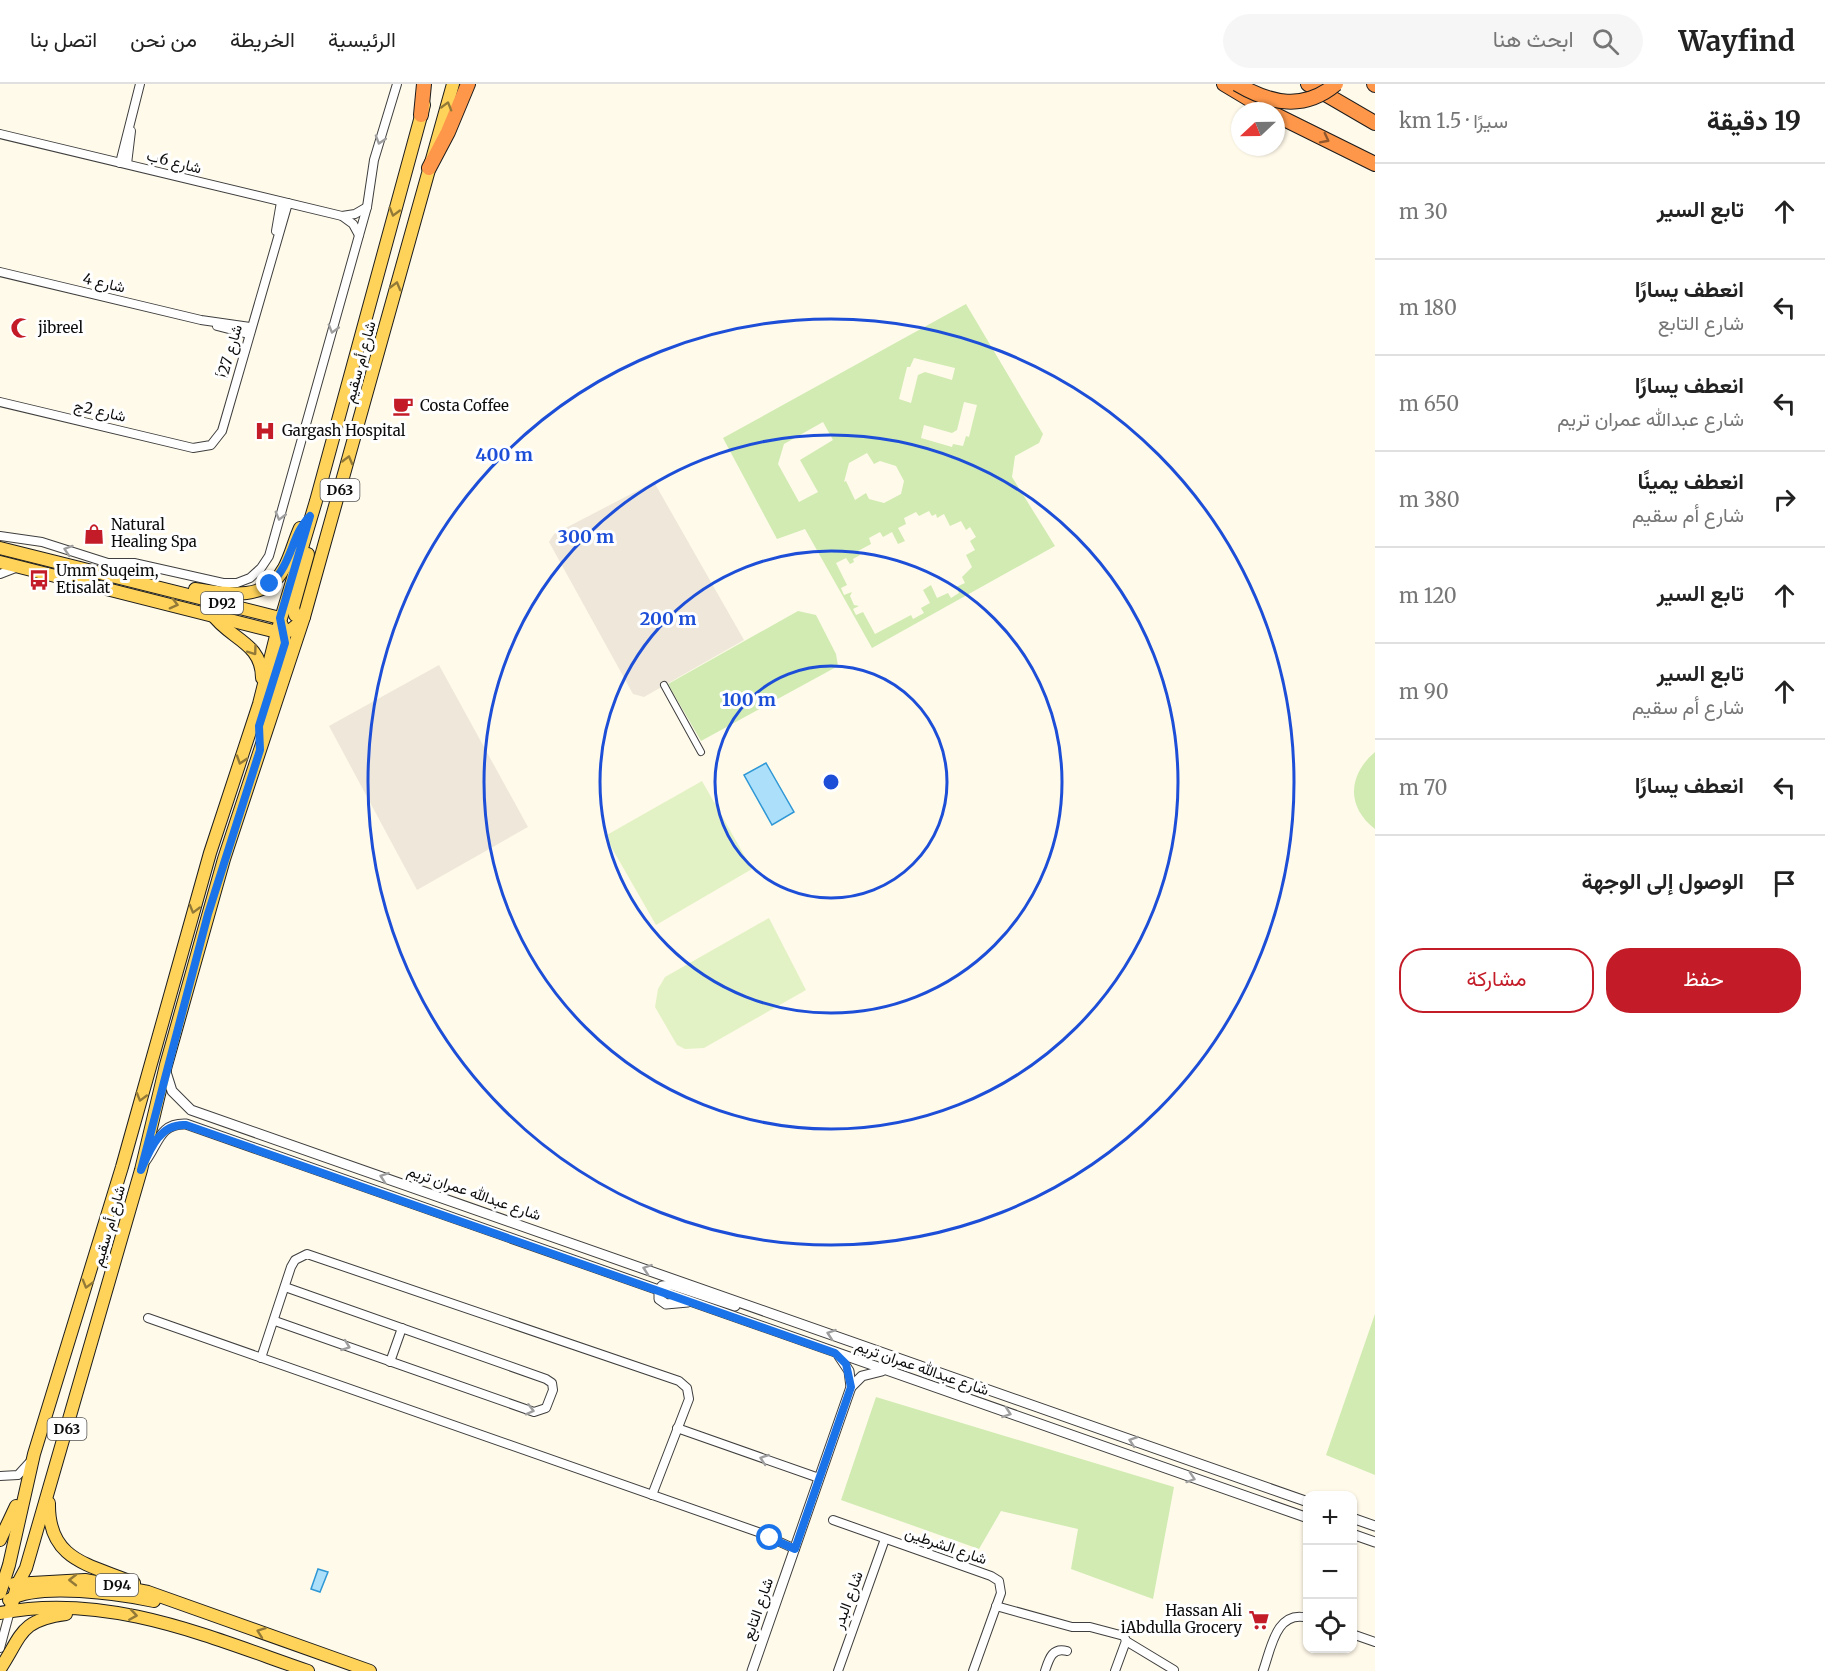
<!DOCTYPE html>
<html lang="ar">
<head>
<meta charset="utf-8">
<style>
	:root { --surface:#fff; --page:#f6f6f6; --text:#222; --muted:#767676; --line:#e0e0e0; --accent:#c31c28 }
	body { margin:0; font-family:Merriweather,Vazirmatn,serif; background:var(--page); color:var(--text); direction:rtl }
	.controls { position:absolute; right:18px; bottom:18px; display:grid; overflow:hidden; border-radius:12px; box-shadow:0 2px 4px #0004 }
	.controls button { width:54px; height:54px; display:grid; place-items:center; padding:0; border:0; border-bottom:2px solid var(--line); background:var(--surface); color:var(--text); font:30px sans-serif }
	.compass { position:absolute; left:1231px; top:18px; width:54px; height:54px; border-radius:50%; background:var(--surface); box-shadow:0 2px 4px #0004; rotate:248deg }
	.stop { position:absolute; width:18px; height:18px; margin:-14px; border:4px solid #1a73e8; border-radius:50%; background:#fff }
	.stop.end { background:#1a73e8; border-color:#fff; box-shadow:0 2px 6px #0008 }
	.list { margin:0; padding:0; list-style:none }
	h2 { display:flex; justify-content:space-between; align-items:center; height:78px; margin:0; padding:0 24px; font-size:26px }
	h2 small { font-size:20px; font-weight:400; color:var(--muted) }
	.list li { display:grid; grid-template-columns:39px 1fr auto; gap:18px; align-items:center; box-sizing:border-box; height:96px; padding:0 24px; border-top:2px solid var(--line) }
	.list b { display:block; font-size:22px; white-space:nowrap }
	.list p { margin:0; font-size:20px; white-space:nowrap; color:var(--muted) }
	.list em { font-size:20px; font-style:normal; color:var(--muted) }
	.actions { display:flex; gap:12px; padding:18px 24px }
	.actions a { flex:1; padding:14px 0; border:2px solid var(--accent); border-radius:24px; text-align:center; font-size:21px; color:var(--accent) }
	.actions .main { background:var(--accent); color:#fff }
	.icon { flex:none; width:33px; height:33px; fill:none; stroke:currentColor; stroke-width:2; stroke-linecap:round; stroke-linejoin:round }
	.map { position:relative; flex:none; width:1375px; height:1587px; overflow:hidden; direction:ltr }
	header { display:flex; align-items:center; gap:36px; box-sizing:border-box; height:84px; padding:0 30px; background:var(--surface); border-bottom:2px solid var(--line) }
	header strong { font-size:28px }
	nav { display:flex; gap:33px; margin-inline-start:auto; font-size:21px }
	.search { width:420px; height:54px; background:var(--page); display:flex; align-items:center; gap:15px; box-sizing:border-box; padding:0 21px; border-radius:33px; color:var(--muted); font-size:22px }
	main { display:flex }
	aside { flex:1; background:var(--surface) }
	.map>svg:first-child { display:block }
	.green { fill:#d1ebb2; fill-rule:evenodd }
	.pitch { fill:#e3f2c4 }
	.plaza { fill:#efe8da }
	.water { fill:#abdffa; stroke:#2e97d5; stroke-width:1.5 }
	.lines { fill:none; stroke-linecap:round; stroke-linejoin:round }
	.pedestrian-casing { stroke:#3f3f3f; stroke-width:8 }
	.minor-casing { stroke:#3f3f3f; stroke-width:10 }
	.tertiary-casing { stroke:#3f3f3f; stroke-width:11 }
	.primary-casing { stroke:#1d1d1d; stroke-width:14 }
	.motorway-casing { stroke:#1d1d1d; stroke-width:16 }
	.pedestrian { stroke:#fff; stroke-width:6 }
	.minor { stroke:#fff; stroke-width:8 }
	.tertiary { stroke:#fff; stroke-width:9 }
	.primary { stroke:#ffd35a; stroke-width:12 }
	.motorway { stroke:#fe974a; stroke-width:14 }
	.motorway-bridge-casing { stroke:#1d1d1d; stroke-width:16; stroke-linecap:butt }
	.motorway-bridge { stroke:#fe974a; stroke-width:14 }
	.oneway { stroke:#927937 }
	.oneway2 { stroke:#91582e }
	.oneway3 { stroke:#9e9e9e }
	.route { stroke:#1a73e8; stroke-width:8 }
	.ring { fill:none; stroke:#1d4ed8; stroke-width:3 }
	.labels { text-anchor:middle; stroke-width:6; stroke-linejoin:round; paint-order:stroke }
	.shield { fill:#fff; stroke:#555; stroke-width:1.5 }
	.shield-label { font-size:14px; font-weight:bold; fill:#0c0c0c }
	.street-label { font-size:15px; fill:#0c0c0c; stroke:#fff }
	.poi-label { font-size:15px; fill:#0c0c0c; stroke:#fff; text-anchor:start }
	.centre { fill:#1d4ed8; stroke:#fff; stroke-width:3 }
	.ring-label { font-size:18px; text-anchor:middle; font-weight:bold; fill:#1d4ed8; stroke:#fff; stroke-width:6; stroke-linejoin:round; paint-order:stroke }
</style>
</head>
<body>
<header>
<strong>Wayfind</strong>
<div class="search"><svg class="icon" aria-label="search" viewBox="0 0 24 24"><circle cx="10" cy="10" r="6"/><path d="M15 15l6 6"/></svg>ابحث هنا</div>
<nav><a>الرئيسية</a><a>الخريطة</a><a>من نحن</a><a>اتصل بنا</a></nav>
</header>
<main>
<aside>
<h2>19 دقيقة<small>سيرًا · 1.5 km</small></h2>
<ul class="list">
<li><svg class="icon" aria-label="ahead" viewBox="0 0 24 24"><path d="M12 20V5M6 11l6-6 6 6"/></svg><div><b>تابع السير</b></div><em>30 m</em></li>
<li><svg class="icon" aria-label="left" viewBox="0 0 24 24"><path d="M17 20v-9H6M10 6l-5 5 5 5"/></svg><div><b>انعطف يسارًا</b><p>شارع التابع</p></div><em>180 m</em></li>
<li><svg class="icon" aria-label="left" viewBox="0 0 24 24"><path d="M17 20v-9H6M10 6l-5 5 5 5"/></svg><div><b>انعطف يسارًا</b><p>شارع عبدالله عمران تريم</p></div><em>650 m</em></li>
<li><svg class="icon" aria-label="right" viewBox="0 0 24 24"><path d="M7 20v-9h11M14 6l5 5-5 5"/></svg><div><b>انعطف يمينًا</b><p>شارع أم سقيم</p></div><em>380 m</em></li>
<li><svg class="icon" aria-label="ahead" viewBox="0 0 24 24"><path d="M12 20V5M6 11l6-6 6 6"/></svg><div><b>تابع السير</b></div><em>120 m</em></li>
<li><svg class="icon" aria-label="ahead" viewBox="0 0 24 24"><path d="M12 20V5M6 11l6-6 6 6"/></svg><div><b>تابع السير</b><p>شارع أم سقيم</p></div><em>90 m</em></li>
<li><svg class="icon" aria-label="left" viewBox="0 0 24 24"><path d="M17 20v-9H6M10 6l-5 5 5 5"/></svg><div><b>انعطف يسارًا</b></div><em>70 m</em></li>
<li><svg class="icon" aria-label="arrive" viewBox="0 0 24 24"><path d="M6 21V4h12l-3 4 3 4H6"/></svg><div><b>الوصول إلى الوجهة</b></div></li>
</ul>
<div class="actions"><a class="main">حفظ</a><a>مشاركة</a></div>
</aside>
<div class="map">
<svg width="1375" height="1587" viewBox="0 0 1375 1587">
	<rect width="100%" height="100%" fill="#fffaea"/>
	<g class="green">
		<path d="M966,220L1043,350L1039,359L1015,372L1012,393L1055,462L872,564L805,445L777,455L723,354ZM914,274L955,284L952,296L925,288L918,291L911,319L899,315L907,283H910ZM964,318L977,321L969,353L966,352L963,362L953,360L952,363L921,354L924,341L952,349L957,346ZM823,338L833,356L800,376L818,408L799,418L778,380L784,360ZM867,369L874,380L880,377L896,382L904,397L901,410L884,419L869,415L866,409L855,416L846,397L844,398L849,379ZM929,427L932,432L936,430L937,434L944,430L950,442L961,437L966,446L970,443L976,453L970,457L975,466L966,471L972,483L962,493L965,499L956,503L959,509L951,514L948,509L937,514L931,501L923,506L930,519L921,524L924,529L913,535L911,531L875,550L863,528L856,531L853,525L859,522L854,521L850,512L852,508L844,511L841,504L847,501L836,479L846,474L850,480L854,478L853,475L860,471L858,467L871,460L869,454L880,448L883,453L892,448L898,460L905,457L898,444L906,440L904,434L916,428L919,432Z"/>
		<polygon points="798,527 816,531 836,570 838,582 701,657 668,600"/>
		<path d="M1375,668V745C1346,723 1348,691 1375,668Z"/>
		<polygon points="1375,1230 1375,1391 1326,1371"/>
		<polygon points="876,1313 1174,1403 1153,1515 1071,1485 1078,1445 1001,1427 979,1465 841,1416"/>
	</g>
	<g class="pitch">
		<polygon points="702,697 752,785 656,841 605,752"/>
		<polygon points="769,834 806,906 704,964 685,965 677,961 655,923 658,905 665,893"/>
	</g>
	<g class="plaza">
		<polygon points="654,398 744,556 644,613 633,610 549,458 554,450"/>
		<polygon points="439,581 528,743 417,806 329,642"/>
	</g>
	<g class="water">
		<polygon points="766,679 794,728 772,741 744,691"/>
		<polygon points="318,1485 328,1488 320,1508 311,1505"/>
	</g>
	<g class="lines">
		<g class="pedestrian-casing">
			<polyline id="pedestrian" points="664,601 701,668"/>
		</g>
		<g class="minor-casing">
			<g id="minor">
				<polyline points="0,50 342,132 353,140 359,151"/>
				<polyline points="120,79 140,0"/>
				<polyline points="127,80 131,47"/>
				<polyline points="342,132 355,130 367,123"/>
				<polyline points="276,147 281,118"/>
				<polyline points="0,188 201,236 250,243"/>
				<polyline points="217,242 248,250"/>
				<polyline points="0,318 193,364 211,361 222,347 288,119"/>
				<polyline points="0,452 42,458 108,479 134,479 223,499 237,499 250,494 261,484 269,472 367,123 374,76 397,0"/>
				<polyline points="0,490 18,483"/>
				<polyline points="148,1234 758,1448 795,1465"/>
				<polyline points="275,1237 534,1328 546,1324 553,1306 552,1299 546,1295 285,1203"/>
				<polyline points="261,1274 291,1183 295,1176 307,1170 679,1297 687,1304 689,1315 652,1411"/>
				<polyline points="390,1278 402,1244"/>
				<polyline points="677,1344 819,1394"/>
				<polyline points="0,1392 18,1391 29,1379"/>
				<polyline points="833,1436 991,1492 999,1497 1001,1509 973,1587"/>
				<polyline points="996,1522 1072,1543 1090,1543 1124,1552 1126,1557 1115,1587"/>
				<polyline points="1352,1550 1375,1558"/>
				<polyline points="1126,1557 1174,1586"/>
				<polyline points="0,1564 10,1527"/>
				<polyline points="838,1587 885,1455"/>
				<path d="M1045,1587C1049,1575 1052,1563 1067,1567"/>
				<path d="M1263,1587C1271,1565 1276,1525 1308,1534"/>
			</g>
		</g>
		<g class="tertiary-casing">
			<g id="tertiary">
				<polyline points="166,988 172,1007 191,1026 1308,1418"/>
				<path d="M146,1076C159,1058 160,1039 186,1040L1308,1434"/>
				<polyline points="688,1218 666,1220 659,1215 659,1206 662,1202 672,1201 735,1222"/>
				<polyline points="851,1303 862,1292 882,1287"/>
				<polyline points="1352,1434 1375,1442"/>
				<polyline points="1352,1450 1375,1458"/>
				<polyline points="752,1587 851,1303 849,1287 839,1272"/>
			</g>
		</g>
		<g class="primary-casing">
			<g id="primary">
				<polyline points="0,464 280,534"/>
				<polyline points="0,478 277,548 289,547 302,537"/>
				<path d="M195,505C226,510 267,518 284,484C291,471 294,457 300,444"/>
				<path d="M212,530C229,555 262,558 262,594"/>
				<polyline points="304,533 295,531 293,524 308,470"/>
				<polyline points="269,608 285,559 282,541"/>
				<path d="M49,1419C48,1477 89,1480 134,1499"/>
				<polyline points="0,1456 16,1422"/>
				<polyline points="14,1500 85,1496 148,1508 370,1587"/>
				<polyline points="0,1509 9,1481 34,1370 122,1083 210,769 259,620 277,548 316,417 424,21"/>
				<path d="M9,1516C39,1498 120,1510 154,1517"/>
				<polyline points="10,1527 18,1499 26,1484 141,1086 166,981 224,775 304,533 453,0"/>
				<path d="M0,1529C108,1508 209,1553 308,1587"/>
				<path d="M0,1585C22,1552 19,1536 66,1530"/>
			</g>
		</g>
		<g class="motorway-casing">
			<g id="motorway">
				<polyline points="1224,0 1269,27"/>
				<polyline points="1308,0 1375,39"/>
				<polyline points="1374,0 1375,1"/>
				<polyline points="421,31 424,0"/>
				<polyline points="1276,31 1375,80"/>
				<polyline points="429,84 448,48 468,0"/>
			</g>
		</g>
		<use href="#pedestrian" class="pedestrian"/>
		<use href="#minor" class="minor"/>
		<use href="#tertiary" class="tertiary"/>
		<use href="#primary" class="primary"/>
		<use href="#motorway" class="motorway"/>
		<g class="motorway-bridge-casing">
			<path id="motorway-bridge" d="M1237,0C1271,20 1304,27 1336,0"/>
		</g>
		<use href="#motorway-bridge" class="motorway-bridge"/>
	</g>
	<defs><path id="oneway-chevron" d="M-2-3.5L2.5 0L-2 3.5" fill="none" stroke-width="1.6" stroke-linecap="round" stroke-linejoin="round" transform="scale(1.5)"/></defs>
	<g class="oneway">
		<use href="#oneway-chevron" transform="translate(447 22) rotate(-74)"/>
		<use href="#oneway-chevron" transform="translate(394 128) rotate(106)"/>
		<use href="#oneway-chevron" transform="translate(396 202) rotate(-75)"/>
		<use href="#oneway-chevron" transform="translate(348 376) rotate(-75)"/>
		<use href="#oneway-chevron" transform="translate(174 520) rotate(15)"/>
		<use href="#oneway-chevron" transform="translate(253 567) rotate(54)"/>
		<use href="#oneway-chevron" transform="translate(241 676) rotate(108)"/>
		<use href="#oneway-chevron" transform="translate(194 825) rotate(106)"/>
		<use href="#oneway-chevron" transform="translate(141 1013) rotate(106)"/>
		<use href="#oneway-chevron" transform="translate(87 1200) rotate(106)"/>
		<use href="#oneway-chevron" transform="translate(73 1496) rotate(-180)"/>
		<use href="#oneway-chevron" transform="translate(133 1531) rotate(9)"/>
		<use href="#oneway-chevron" transform="translate(261 1548) rotate(-160)"/>
	</g>
	<use class="oneway2" href="#oneway-chevron" transform="translate(1325 55) rotate(27)"/>
	<g class="oneway3">
		<use href="#oneway-chevron" transform="translate(380 56) rotate(107)"/>
		<use href="#oneway-chevron" transform="translate(333 245) rotate(106)"/>
		<use href="#oneway-chevron" transform="translate(280 432) rotate(105)"/>
		<use href="#oneway-chevron" transform="translate(68 466) rotate(-162)"/>
		<use href="#oneway-chevron" transform="translate(384 1093) rotate(-161)"/>
		<use href="#oneway-chevron" transform="translate(647 1185) rotate(-161)"/>
		<use href="#oneway-chevron" transform="translate(831 1250) rotate(-161)"/>
		<use href="#oneway-chevron" transform="translate(346 1262) rotate(20)"/>
		<use href="#oneway-chevron" transform="translate(530 1326) rotate(14)"/>
		<use href="#oneway-chevron" transform="translate(1007 1329) rotate(19)"/>
		<use href="#oneway-chevron" transform="translate(1133 1357) rotate(-161)"/>
		<use href="#oneway-chevron" transform="translate(764 1375) rotate(-161)"/>
		<use href="#oneway-chevron" transform="translate(1191 1394) rotate(18)"/>
	</g>
	<g class="lines">
		<path class="route" d="M270,500C292,481 291,451 310,432L280,534L285,559L259,642L260,666L208,830L141,1086C150,1065 160,1039 186,1041L835,1269L846,1280L851,1303L797,1459L795,1465L770,1454"/>
	</g>
	<g class="ring">
		<circle cx="831" cy="698" r="116"/>
		<circle cx="831" cy="698" r="231"/>
		<circle cx="831" cy="698" r="347"/>
		<circle cx="831" cy="698" r="463"/>
	</g>
	<defs>
		<g id="mosque-bare" transform="scale(1.62)"><path d="M3.5-4.9A6 6 0 1 0 3.5 4.9A5 5 0 1 1 3.5-4.9Z" fill="#c31c28" stroke="#fff" stroke-width="2.5" paint-order="stroke"/></g>
		<g id="cafe-bare" transform="scale(1.62)"><path d="M-5.5-4.5H6V0H3Q3 3.5 0 3.5H-2.5Q-5.5 3.5-5.5 0ZM3-3.2v2h1.7v-2ZM-6 4.5H4V6H-6Z" fill="#c31c28" stroke="#fff" stroke-width="2.5" paint-order="stroke"/></g>
		<g id="hospital-bare" transform="scale(1.62)"><path d="M-5-5h3v3.5h4V-5h3V5h-3V1.5h-4V5h-3Z" fill="#c31c28" stroke="#fff" stroke-width="2.5" paint-order="stroke"/></g>
		<g id="shop-bare" transform="scale(1.62)"><path d="M-5-2.5h2.3a2.7 3.5 0 0 1 5.4 0H5L5.5 6h-11ZM-1.5-2.5h3a1.5 2.3 0 0 0-3 0Z" fill="#c31c28" stroke="#fff" stroke-width="2.5" paint-order="stroke"/></g>
		<g id="bus-bare" transform="scale(1.62)"><path d="M-5-6H5V4H4V6H2V4H-2V6H-4V4H-5ZM-3.5-4V0h7V-4ZM-3.5 1.2v1.5H-2V1.2ZM2 1.2v1.5H3.5V1.2Z" fill="#c31c28" stroke="#fff" stroke-width="2.5" paint-order="stroke"/></g>
		<g id="supermarket-bare" transform="scale(1.62)"><path d="M-6-5.5h2.5l.6 2H6L4.5 2H-2.5L-4.4-4H-6ZM-1.5 3.2a1.3 1.3 0 1 0 .1 0ZM3 3.2a1.3 1.3 0 1 0 .1 0Z" fill="#c31c28" stroke="#fff" stroke-width="2.5" paint-order="stroke"/></g>
	</defs>
	<g fill-rule="evenodd">
		<use href="#mosque-bare" x="21" y="244"/>
		<use href="#cafe-bare" x="403" y="322"/>
		<use href="#hospital-bare" x="265" y="347"/>
		<use href="#shop-bare" x="94" y="450"/>
		<use href="#bus-bare" x="39" y="496"/>
		<use href="#supermarket-bare" x="1259" y="1536"/>
	</g>
	<g class="labels">
		<g class="shield">
			<rect x="320.5" y="395" width="39" height="22" rx="4.5"/>
			<rect x="201" y="508" width="42" height="22" rx="4.5"/>
			<rect x="47.5" y="1334" width="39" height="22" rx="4.5"/>
			<rect x="96" y="1490" width="42" height="22" rx="4.5"/>
		</g>
		<g class="shield-label">
			<text x="340" y="411">D63</text>
			<text x="222" y="524">D92</text>
			<text x="67" y="1350">D63</text>
			<text x="117" y="1506">D94</text>
		</g>
		<g class="street-label">
			<text transform="translate(174 78) rotate(14)" y="5">شارع 6ب</text>
			<text transform="translate(104 199) rotate(13)" y="5">شارع 4</text>
			<text transform="translate(230 267) rotate(-74)" y="5">شارع 27أ</text>
			<text transform="translate(360 278) rotate(-75)" y="5">شارع أم سقيم</text>
			<text transform="translate(100 327) rotate(13)" y="5">شارع 2ج</text>
			<text transform="translate(474 1109) rotate(19)" y="5">شارع عبدالله عمران تريم</text>
			<text transform="translate(109 1142) rotate(-74)" y="5">شارع أم سقيم</text>
			<text transform="translate(922 1284) rotate(19)" y="5">شارع عبدالله عمران تريم</text>
			<text transform="translate(946 1462) rotate(19)" y="5">شارع الشرطين</text>
			<text transform="translate(848 1516) rotate(-70)" y="5">شارع البدر</text>
			<text transform="translate(758 1525) rotate(-71)" y="5">شارع التابع</text>
		</g>
		<g class="poi-label">
			<text x="38" y="249">jibreel</text>
			<text x="420" y="327">Costa Coffee</text>
			<text x="282" y="352">Gargash Hospital</text>
			<text x="111" y="446">Natural<tspan x="111" dy="17">Healing Spa</tspan></text>
			<text x="56" y="492">Umm Suqeim,<tspan x="56" dy="17">Etisalat</tspan></text>
			<text x="1242" y="1532" text-anchor="end">Hassan Ali<tspan x="1242" dy="17">iAbdulla Grocery</tspan></text>
		</g>
	</g>
	<circle cx="831" cy="698" r="9" class="centre"/>
	<g class="ring-label">
		<text x="504" y="377">400 m</text>
		<text x="586" y="459">300 m</text>
		<text x="668" y="541">200 m</text>
		<text x="749" y="622">100 m</text>
	</g>
</svg>
<div class="controls">
<button>+</button>
<button>−</button>
<button><svg class="icon" aria-label="locate" viewBox="0 0 24 24"><circle cx="12" cy="12" r="6"/><path d="M12 2v4M12 18v4M2 12h4M18 12h4"/></svg></button>
</div>
<svg class="compass" viewBox="-18 -18 36 36"><path d="M0-13l5 13h-10z" fill="#e53935"/><path d="M0 13l5-13h-10z" fill="#767676"/></svg>
<div class="stop" style="left:770px;top:1454px"></div>
<div class="stop end" style="left:270px;top:500px"></div>
</div>
</main>
</body>
</html>
